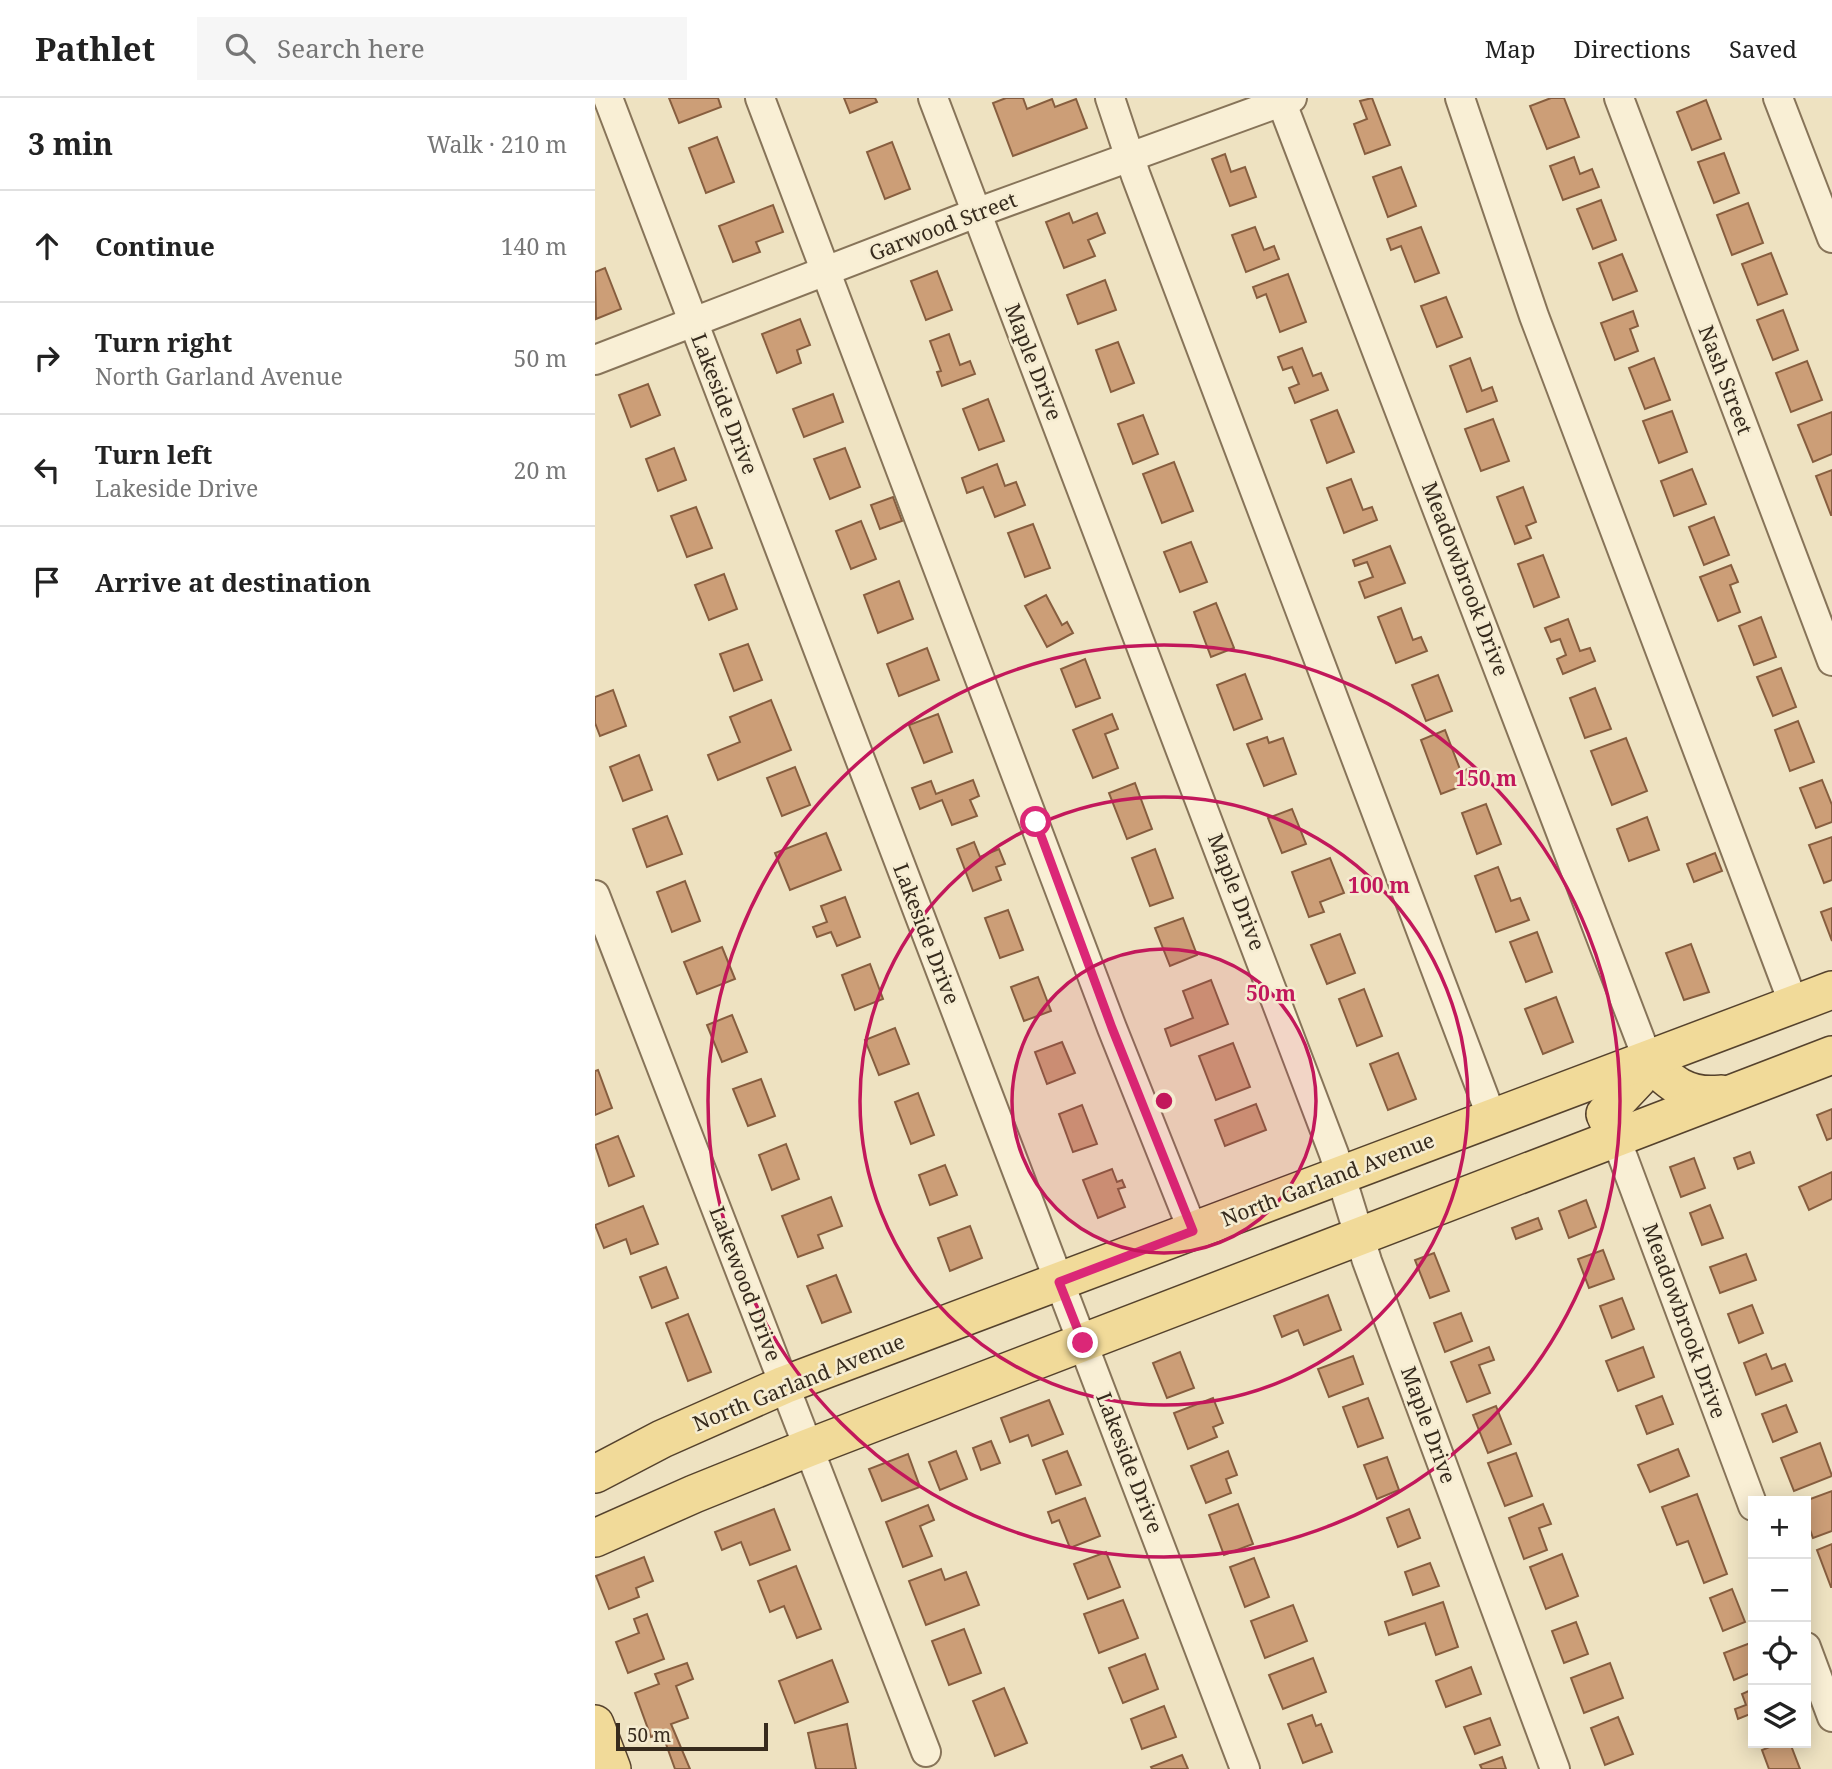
<!DOCTYPE html>
<html lang="en">
<head>
<meta charset="utf-8">
<style>
	:root { --surface:#fff; --page:#f6f6f6; --text:#222; --muted:#767676; --line:#e0e0e0 }
	body { margin:0; font-family:"Noto Serif",serif; background:var(--page); color:var(--text) }
	.controls { position:absolute; right:21px; bottom:21px; display:grid; overflow:hidden; border-radius:0px; box-shadow:0 4px 18px #0003 }
	.controls button { width:63px; height:63px; display:grid; place-items:center; padding:0; border:0; border-bottom:2px solid var(--line); background:var(--surface); color:var(--text); font:35px sans-serif }
	.scale { position:absolute; left:21px; bottom:18px; width:152px; box-sizing:border-box; padding-left:7px; border:4px solid #372b1d; border-top:0; font-size:19px; line-height:24px; white-space:nowrap; color:#372b1d; -webkit-text-stroke:5px #f5ecd1; paint-order:stroke }
	.stop { position:absolute; width:21px; height:21px; margin:-16px; border:5px solid #db2777; border-radius:50%; background:#fff }
	.stop.end { background:#db2777; border-color:#fff; box-shadow:0 2px 7px #0008 }
	.list { margin:0; padding:0; list-style:none }
	h2 { display:flex; justify-content:space-between; align-items:center; height:91px; margin:0; padding:0 28px; font-size:30px }
	h2 small { font-size:23px; font-weight:400; color:var(--muted) }
	.list li { display:grid; grid-template-columns:46px 1fr auto; gap:21px; align-items:center; box-sizing:border-box; height:112px; padding:0 28px; border-top:2px solid var(--line) }
	.list b { display:block; font-size:26px; white-space:nowrap }
	.list p { margin:0; font-size:23px; white-space:nowrap; color:var(--muted) }
	.list em { font-size:23px; font-style:normal; color:var(--muted) }
	.icon { flex:none; width:38px; height:38px; fill:none; stroke:currentColor; stroke-width:2; stroke-linecap:round; stroke-linejoin:round }
	.map { position:relative; flex:none; width:1237px; height:1671px; overflow:hidden }
	header { display:flex; align-items:center; gap:42px; box-sizing:border-box; height:98px; padding:0 35px; background:var(--surface); border-bottom:2px solid var(--line) }
	header strong { font-size:33px }
	nav { display:flex; gap:38px; margin-inline-start:auto; font-size:24px }
	.search { width:490px; height:63px; background:var(--page); display:flex; align-items:center; gap:18px; box-sizing:border-box; padding:0 24px; border-radius:0px; color:var(--muted); font-size:26px }
	main { display:flex }
	aside { flex:1; background:var(--surface) }
	.map>svg:first-child { display:block }
	.building { fill:#cc9e77; stroke:#875e3f; stroke-width:2 }
	.lines { fill:none; stroke-linecap:round; stroke-linejoin:round }
	.minor-casing { stroke:#877459; stroke-width:32 }
	.major-casing { stroke:#55422d; stroke-width:40 }
	.minor { stroke:#f9efd5; stroke-width:28 }
	.major { stroke:#f1da99; stroke-width:37 }
	.route { stroke:#db2777; stroke-width:9 }
	.ring { fill:none; stroke:#c2185b; stroke-width:3.5 }
	.labels { text-anchor:middle; stroke-width:5; stroke-linejoin:round; paint-order:stroke }
	.street-label { font-size:21px; fill:#372b1d; stroke:#f5ecd1 }
	.centre { fill:#c2185b; stroke:#f5ecd1; stroke-width:3.5 }
	.ring-label { font-size:21px; text-anchor:middle; font-weight:bold; fill:#c2185b; stroke:#f5ecd1; stroke-width:5; stroke-linejoin:round; paint-order:stroke }
</style>
</head>
<body>
<header>
<strong>Pathlet</strong>
<div class="search"><svg class="icon" aria-label="search" viewBox="0 0 24 24"><circle cx="10" cy="10" r="6"/><path d="M15 15l6 6"/></svg>Search here</div>
<nav><a>Map</a><a>Directions</a><a>Saved</a></nav>
</header>
<main>
<aside>
<h2>3 min<small>Walk · 210 m</small></h2>
<ul class="list">
<li><svg class="icon" aria-label="ahead" viewBox="0 0 24 24"><path d="M12 20V5M6 11l6-6 6 6"/></svg><div><b>Continue</b></div><em>140 m</em></li>
<li><svg class="icon" aria-label="right" viewBox="0 0 24 24"><path d="M7 20v-9h11M14 6l5 5-5 5"/></svg><div><b>Turn right</b><p>North Garland Avenue</p></div><em>50 m</em></li>
<li><svg class="icon" aria-label="left" viewBox="0 0 24 24"><path d="M17 20v-9H6M10 6l-5 5 5 5"/></svg><div><b>Turn left</b><p>Lakeside Drive</p></div><em>20 m</em></li>
<li><svg class="icon" aria-label="arrive" viewBox="0 0 24 24"><path d="M6 21V4h12l-3 4 3 4H6"/></svg><div><b>Arrive at destination</b></div></li>
</ul>
</aside>
<div class="map">
<svg width="1237" height="1671" viewBox="0 0 1237 1671">
	<rect width="100%" height="100%" fill="#eee2c1"/>
	<g class="building">
		<polygon points="74,0 123,0 126,9 84,25"/>
		<polygon points="249,0 280,0 282,4 255,15"/>
		<polygon points="411,0 428,0 432,11 457,1 460,9 481,1 492,30 418,58 398,5"/>
		<polygon points="777,0 795,47 770,56 759,26 772,21 765,3"/>
		<polygon points="956,0 969,0 984,39 952,51 935,8"/>
		<polygon points="1111,2 1126,41 1097,52 1082,14"/>
		<polygon points="122,39 139,84 111,95 94,50"/>
		<polygon points="297,44 315,91 290,101 272,54"/>
		<polygon points="1129,55 1144,95 1119,105 1103,64"/>
		<polygon points="630,56 636,74 650,69 661,99 635,108 617,61"/>
		<polygon points="979,59 985,76 997,71 1004,89 968,102 955,68"/>
		<polygon points="806,69 821,108 793,119 778,79"/>
		<polygon points="1006,102 1021,142 998,151 982,111"/>
		<polygon points="1153,105 1168,145 1137,157 1122,117"/>
		<polygon points="178,107 188,134 161,144 165,154 138,164 124,128"/>
		<polygon points="474,115 478,125 502,115 510,135 493,142 500,158 469,170 451,124"/>
		<polygon points="660,129 669,152 679,148 684,161 651,174 637,137"/>
		<polygon points="826,129 844,175 820,184 806,148 796,152 792,141"/>
		<polygon points="1176,155 1192,196 1163,207 1147,166"/>
		<polygon points="1027,156 1042,193 1018,202 1004,165"/>
		<polygon points="10,170 26,211 1,221 0,174"/>
		<polygon points="342,173 357,212 331,222 316,183"/>
		<polygon points="693,176 711,224 685,234 671,196 662,200 658,189"/>
		<polygon points="510,182 521,212 483,226 472,197"/>
		<polygon points="851,199 867,239 842,249 826,208"/>
		<polygon points="1188,212 1203,252 1178,262 1162,222"/>
		<polygon points="1038,213 1043,228 1035,231 1043,253 1020,262 1006,225"/>
		<polygon points="205,221 215,247 202,252 206,265 182,275 167,236"/>
		<polygon points="354,236 365,267 375,263 380,276 347,288 342,274 346,273 335,243"/>
		<polygon points="523,244 539,285 516,294 501,252"/>
		<polygon points="707,250 718,278 726,275 733,292 700,305 694,290 704,286 697,269 688,272 683,259"/>
		<polygon points="875,260 887,293 897,289 902,303 872,314 855,268"/>
		<polygon points="1059,260 1075,302 1050,311 1034,270"/>
		<polygon points="1212,263 1227,302 1196,314 1181,275"/>
		<polygon points="53,286 65,317 36,329 24,297"/>
		<polygon points="238,296 248,324 209,339 198,311"/>
		<polygon points="393,301 409,343 384,352 368,311"/>
		<polygon points="742,312 759,354 732,365 716,322"/>
		<polygon points="1077,313 1092,354 1064,365 1048,323"/>
		<polygon points="1237,314 1237,356 1218,364 1203,327"/>
		<polygon points="548,317 563,356 538,366 523,326"/>
		<polygon points="898,321 914,363 886,373 870,331"/>
		<polygon points="79,350 91,382 63,393 51,361"/>
		<polygon points="250,350 265,389 235,401 219,361"/>
		<polygon points="579,364 598,413 567,425 548,376"/>
		<polygon points="402,366 410,388 421,384 430,407 400,419 388,389 372,395 367,380"/>
		<polygon points="1097,371 1111,406 1079,418 1066,383"/>
		<polygon points="1237,372 1237,417 1236,417 1221,378"/>
		<polygon points="756,381 768,412 777,409 782,422 749,435 732,390"/>
		<polygon points="928,389 941,424 931,428 936,440 920,446 902,399"/>
		<polygon points="298,399 307,423 285,431 276,407"/>
		<polygon points="101,409 117,450 92,459 76,418"/>
		<polygon points="1119,419 1134,457 1109,467 1094,429"/>
		<polygon points="266,423 281,461 256,471 241,433"/>
		<polygon points="438,426 455,470 430,479 413,435"/>
		<polygon points="596,444 612,484 585,494 569,454"/>
		<polygon points="795,448 810,485 770,500 764,484 778,479 772,464 760,468 758,462"/>
		<polygon points="948,457 964,499 939,509 923,466"/>
		<polygon points="1136,467 1143,484 1135,487 1145,514 1123,523 1105,479"/>
		<polygon points="129,476 142,511 114,522 100,487"/>
		<polygon points="304,483 318,521 283,535 269,497"/>
		<polygon points="451,497 467,527 472,524 478,535 452,549 430,508"/>
		<polygon points="621,505 639,550 616,559 599,514"/>
		<polygon points="806,510 818,542 826,539 832,553 801,565 783,519"/>
		<polygon points="1166,519 1181,559 1159,567 1144,528"/>
		<polygon points="973,521 985,553 995,550 1000,563 968,576 962,561 971,557 965,541 956,544 950,530"/>
		<polygon points="153,546 167,582 139,593 125,556"/>
		<polygon points="332,550 344,582 304,598 292,566"/>
		<polygon points="490,561 505,600 481,609 466,571"/>
		<polygon points="1186,570 1201,609 1178,618 1162,579"/>
		<polygon points="650,576 667,621 639,632 622,587"/>
		<polygon points="843,577 857,613 831,623 817,587"/>
		<polygon points="1000,590 1016,631 990,640 975,600"/>
		<polygon points="18,592 31,628 5,638 0,625 0,599"/>
		<polygon points="176,602 196,652 123,682 113,657 145,644 135,619"/>
		<polygon points="343,616 357,654 329,665 314,627"/>
		<polygon points="517,616 523,631 510,636 523,670 498,680 478,632"/>
		<polygon points="1203,623 1219,664 1195,673 1180,632"/>
		<polygon points="850,632 866,674 875,670 880,683 846,696 826,642"/>
		<polygon points="672,639 674,645 688,640 701,676 669,688 652,646"/>
		<polygon points="1031,640 1052,693 1017,707 996,653"/>
		<polygon points="44,657 57,692 28,703 15,669"/>
		<polygon points="200,669 215,707 187,718 172,680"/>
		<polygon points="378,682 384,698 375,702 382,718 357,727 347,702 325,711 317,690 336,683 341,696"/>
		<polygon points="1227,682 1237,707 1237,724 1221,730 1205,690"/>
		<polygon points="540,685 557,731 532,741 514,695"/>
		<polygon points="891,706 906,746 882,756 867,715"/>
		<polygon points="697,711 711,746 687,755 673,720"/>
		<polygon points="72,718 87,756 52,769 38,731"/>
		<polygon points="1052,719 1064,752 1034,763 1022,731"/>
		<polygon points="231,735 246,772 195,792 180,755"/>
		<polygon points="1237,739 1237,782 1229,785 1214,747"/>
		<polygon points="379,744 385,759 404,751 410,766 401,769 406,782 378,793 362,751"/>
		<polygon points="560,751 578,800 555,808 537,760"/>
		<polygon points="1120,755 1127,773 1099,784 1092,766"/>
		<polygon points="735,760 749,795 725,804 729,814 714,819 697,774"/>
		<polygon points="903,769 916,803 925,800 934,822 901,834 880,778"/>
		<polygon points="90,783 105,823 77,834 62,794"/>
		<polygon points="250,799 265,839 242,848 236,834 222,839 218,829 232,824 226,808"/>
		<polygon points="1237,810 1237,843 1226,814"/>
		<polygon points="413,812 428,852 405,860 390,820"/>
		<polygon points="588,820 602,857 575,868 560,830"/>
		<polygon points="942,834 957,874 931,884 915,844"/>
		<polygon points="745,836 760,875 732,886 716,847"/>
		<polygon points="1096,846 1114,894 1089,902 1071,855"/>
		<polygon points="127,849 140,881 102,896 89,864"/>
		<polygon points="275,866 288,901 260,912 247,877"/>
		<polygon points="443,879 456,913 429,923 416,889"/>
		<polygon points="616,882 633,926 576,948 570,931 598,920 588,893"/>
		<polygon points="769,891 787,938 762,948 744,901"/>
		<polygon points="961,899 978,944 948,956 930,911"/>
		<polygon points="137,917 152,954 127,964 112,927"/>
		<polygon points="300,930 314,966 284,977 270,942"/>
		<polygon points="467,944 480,975 452,986 440,954"/>
		<polygon points="638,945 655,989 621,1002 604,958"/>
		<polygon points="803,955 821,1001 793,1012 775,966"/>
		<polygon points="3,972 17,1010 0,1017 0,973"/>
		<polygon points="166,981 180,1018 153,1028 138,991"/>
		<polygon points="323,995 339,1037 316,1046 300,1004"/>
		<polygon points="661,1006 671,1032 630,1048 620,1022"/>
		<polygon points="487,1007 502,1046 478,1054 464,1016"/>
		<polygon points="1237,1011 1237,1040 1232,1042 1222,1017"/>
		<polygon points="23,1038 39,1078 14,1088 0,1047"/>
		<polygon points="191,1046 204,1081 177,1092 164,1057"/>
		<polygon points="1155,1054 1159,1065 1143,1071 1139,1060"/>
		<polygon points="1099,1060 1110,1090 1086,1099 1075,1069"/>
		<polygon points="350,1067 362,1097 335,1107 324,1077"/>
		<polygon points="517,1071 522,1084 527,1082 530,1089 523,1091 530,1109 503,1120 488,1082"/>
		<polygon points="1237,1074 1237,1101 1214,1112 1204,1089"/>
		<polygon points="236,1099 247,1128 223,1137 228,1150 203,1159 187,1118"/>
		<polygon points="991,1102 1001,1129 974,1140 964,1113"/>
		<polygon points="1115,1107 1128,1140 1107,1147 1095,1115"/>
		<polygon points="48,1108 63,1146 36,1156 31,1141 9,1150 0,1127"/>
		<polygon points="943,1120 947,1131 921,1141 917,1130"/>
		<polygon points="375,1128 387,1160 355,1173 343,1140"/>
		<polygon points="1008,1152 1019,1181 994,1190 983,1161"/>
		<polygon points="839,1155 854,1193 835,1200 820,1162"/>
		<polygon points="1151,1156 1161,1182 1125,1195 1115,1169"/>
		<polygon points="71,1169 83,1200 57,1210 45,1179"/>
		<polygon points="241,1177 256,1214 227,1225 212,1188"/>
		<polygon points="733,1197 746,1232 709,1247 703,1232 687,1239 679,1218"/>
		<polygon points="1027,1200 1039,1231 1017,1240 1005,1208"/>
		<polygon points="1157,1207 1168,1235 1144,1245 1133,1216"/>
		<polygon points="866,1215 877,1243 850,1254 839,1225"/>
		<polygon points="93,1216 116,1274 93,1283 71,1225"/>
		<polygon points="894,1249 899,1262 884,1267 895,1295 872,1304 856,1264"/>
		<polygon points="1048,1249 1059,1279 1023,1293 1011,1263"/>
		<polygon points="585,1254 599,1290 572,1300 558,1265"/>
		<polygon points="1171,1256 1177,1271 1190,1266 1197,1283 1161,1297 1149,1265"/>
		<polygon points="758,1258 768,1286 734,1299 723,1271"/>
		<polygon points="1067,1298 1078,1326 1052,1336 1041,1308"/>
		<polygon points="618,1300 628,1325 618,1329 622,1339 593,1351 579,1315"/>
		<polygon points="773,1300 788,1340 763,1349 748,1309"/>
		<polygon points="454,1302 468,1336 437,1348 433,1337 415,1344 406,1320"/>
		<polygon points="1191,1307 1202,1334 1178,1344 1167,1316"/>
		<polygon points="901,1308 916,1346 893,1355 878,1317"/>
		<polygon points="396,1343 405,1365 386,1372 378,1350"/>
		<polygon points="1225,1345 1237,1378 1199,1393 1186,1360"/>
		<polygon points="1083,1351 1094,1378 1055,1394 1043,1367"/>
		<polygon points="361,1353 372,1381 345,1392 334,1364"/>
		<polygon points="472,1353 486,1387 461,1396 448,1362"/>
		<polygon points="633,1353 642,1377 631,1381 636,1395 611,1405 596,1368"/>
		<polygon points="921,1355 937,1398 910,1408 893,1365"/>
		<polygon points="313,1356 325,1389 287,1403 274,1371"/>
		<polygon points="792,1359 804,1392 782,1401 769,1367"/>
		<polygon points="1237,1393 1237,1433 1218,1440 1211,1421 1210,1403"/>
		<polygon points="1102,1396 1132,1476 1109,1485 1093,1443 1082,1447 1067,1409"/>
		<polygon points="490,1400 505,1438 475,1450 464,1422 457,1425 453,1414"/>
		<polygon points="643,1406 658,1446 629,1457 614,1417"/>
		<polygon points="948,1406 956,1426 944,1430 952,1452 929,1461 914,1420"/>
		<polygon points="333,1407 339,1422 325,1428 337,1458 308,1469 291,1424"/>
		<polygon points="179,1411 195,1452 155,1467 146,1444 127,1452 120,1434"/>
		<polygon points="814,1411 825,1440 803,1449 792,1420"/>
		<polygon points="1237,1446 1237,1489 1236,1489 1222,1452"/>
		<polygon points="511,1454 525,1489 493,1501 479,1466"/>
		<polygon points="967,1456 983,1498 951,1511 935,1469"/>
		<polygon points="49,1459 58,1483 41,1490 44,1499 14,1511 1,1478"/>
		<polygon points="659,1460 674,1499 650,1509 635,1469"/>
		<polygon points="835,1465 844,1488 818,1497 810,1474"/>
		<polygon points="201,1468 226,1531 202,1540 189,1508 175,1514 163,1483"/>
		<polygon points="346,1471 350,1482 371,1474 384,1507 331,1527 314,1483"/>
		<polygon points="1137,1491 1150,1524 1128,1533 1115,1500"/>
		<polygon points="528,1502 543,1540 504,1555 489,1516"/>
		<polygon points="848,1504 863,1549 841,1557 830,1525 794,1537 790,1524"/>
		<polygon points="698,1507 712,1543 670,1560 656,1523"/>
		<polygon points="52,1516 69,1561 33,1575 21,1544 44,1535 39,1521"/>
		<polygon points="981,1524 993,1556 969,1565 957,1533"/>
		<polygon points="369,1531 386,1575 354,1587 337,1543"/>
		<polygon points="1158,1544 1158,1574 1139,1582 1129,1555"/>
		<polygon points="550,1556 563,1591 528,1605 514,1570"/>
		<polygon points="718,1560 731,1594 688,1611 674,1577"/>
		<polygon points="237,1562 253,1604 200,1625 184,1583"/>
		<polygon points="92,1565 98,1581 81,1588 93,1620 76,1626 95,1671 80,1671 67,1635 56,1639 40,1595 64,1586 60,1576"/>
		<polygon points="1015,1565 1028,1600 989,1615 976,1580"/>
		<polygon points="876,1569 886,1596 851,1609 841,1583"/>
		<polygon points="409,1590 432,1645 400,1658 378,1603"/>
		<polygon points="1158,1591 1158,1625 1155,1616 1143,1621 1140,1611 1151,1607 1147,1596"/>
		<polygon points="569,1608 581,1639 547,1651 536,1621"/>
		<polygon points="717,1617 721,1628 726,1626 737,1654 708,1665 693,1626"/>
		<polygon points="1023,1619 1038,1656 1010,1667 996,1630"/>
		<polygon points="895,1620 905,1647 880,1656 869,1629"/>
		<polygon points="252,1626 261,1671 221,1671 213,1635"/>
		<polygon points="1185,1645 1195,1645 1205,1671 1174,1671 1167,1652"/>
		<polygon points="587,1657 593,1671 557,1671 556,1669"/>
		<polygon points="907,1659 911,1671 887,1671 885,1667"/>
	</g>
	<g class="lines">
		<g class="minor-casing">
			<g id="minor">
				<polyline points="13,0 650,1671"/>
				<polyline points="165,0 517,930 598,1133"/>
				<polyline points="338,0 739,1056 772,1163 960,1671"/>
				<polyline points="515,0 541,78 897,1020"/>
				<polyline points="685,0 1053,962"/>
				<polyline points="865,0 939,218 1199,907"/>
				<polyline points="1024,0 1237,563"/>
				<polyline points="1183,0 1237,140"/>
				<polyline points="0,262 381,115 697,0"/>
				<polyline points="0,797 331,1654"/>
				<polyline points="1020,1038 1158,1408"/>
				<polyline points="1211,1549 1237,1619"/>
			</g>
		</g>
		<g class="major-casing">
			<g id="major">
				<path d="M1053,962C1075,985 1092,1000 1126,996"/>
				<polyline points="1020,1038 1010,1016 1043,981 1053,962"/>
				<polyline points="0,1376 67,1341 189,1287 1237,892"/>
				<polyline points="0,1440 99,1396 213,1350 1237,957"/>
				<polyline points="0,1626 17,1671"/>
			</g>
		</g>
		<use href="#minor" class="minor"/>
		<use href="#major" class="major"/>
	</g>
	<g class="lines">
		<polyline class="route" points="441,724 517,930 598,1133 464,1184 488,1245"/>
	</g>
	<circle cx="569" cy="1003" r="152" fill="#c2185b" fill-opacity=".12"/>
	<g class="ring">
		<circle cx="569" cy="1003" r="152"/>
		<circle cx="569" cy="1003" r="304"/>
		<circle cx="569" cy="1003" r="456"/>
	</g>
	<g class="labels">
		<g class="street-label">
			<text transform="translate(348 129) rotate(-21)" y="7">Garwood Street</text>
			<text transform="translate(438 264) rotate(69)" y="7">Maple Drive</text>
			<text transform="translate(1130 282) rotate(69)" y="7">Nash Street</text>
			<text transform="translate(129 306) rotate(69)" y="7">Lakeside Drive</text>
			<text transform="translate(870 481) rotate(69)" y="7">Meadowbrook Drive</text>
			<text transform="translate(641 794) rotate(69)" y="7">Maple Drive</text>
			<text transform="translate(331 836) rotate(69)" y="7">Lakeside Drive</text>
			<text transform="translate(733 1082) rotate(-21)" y="7">North Garland Avenue</text>
			<text transform="translate(150 1186) rotate(69)" y="7">Lakewood Drive</text>
			<text transform="translate(1089 1223) rotate(70)" y="7">Meadowbrook Drive</text>
			<text transform="translate(204 1285) rotate(-22)" y="7">North Garland Avenue</text>
			<text transform="translate(833 1327) rotate(70)" y="7">Maple Drive</text>
			<text transform="translate(534 1365) rotate(69)" y="7">Lakeside Drive</text>
		</g>
	</g>
	<circle cx="569" cy="1003" r="10" class="centre"/>
	<g class="ring-label">
		<text x="891" y="688">150 m</text>
		<text x="784" y="795">100 m</text>
		<text x="676" y="903">50 m</text>
	</g>
</svg>
<div class="controls">
<button>+</button>
<button>−</button>
<button><svg class="icon" aria-label="locate" viewBox="0 0 24 24"><circle cx="12" cy="12" r="6"/><path d="M12 2v4M12 18v4M2 12h4M18 12h4"/></svg></button>
<button><svg class="icon" aria-label="layers" viewBox="0 0 24 24"><path d="M12 4l9 5-9 5-9-5zM3 14l9 5 9-5"/></svg></button>
</div>
<div class="scale">50 m</div>
<div class="stop" style="left:441px;top:724px"></div>
<div class="stop end" style="left:488px;top:1245px"></div>
</div>
</main>
</body>
</html>
